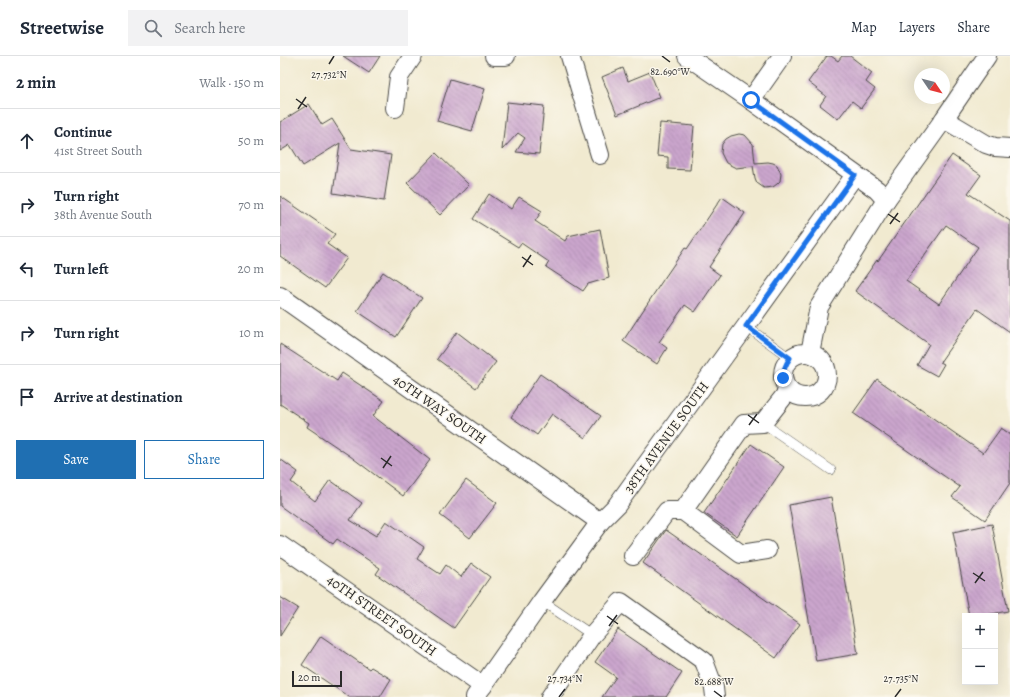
<!DOCTYPE html>
<html lang="en">
<head>
<meta charset="utf-8">
<style>
	:root { --surface:#fff; --page:#f2f2f3; --text:#1f2937; --muted:#747a83; --line:#e0e1e3; --accent:#1f6fb2 }
	body { margin:0; font-family:Alegreya,serif; background:var(--page); color:var(--text) }
	.controls { position:absolute; right:12px; bottom:12px; display:grid; overflow:hidden; border-radius:0px; box-shadow:0 4px 16px #0002 }
	.controls button { width:36px; height:36px; display:grid; place-items:center; padding:0; border:0; border-bottom:1px solid var(--line); background:var(--surface); color:var(--text); font:20px sans-serif }
	.compass { position:absolute; left:634px; top:12px; width:36px; height:36px; border-radius:50%; background:var(--surface); box-shadow:0 4px 16px #0002; rotate:125deg }
	.scale { position:absolute; left:12px; bottom:10px; width:50px; box-sizing:border-box; padding-left:4px; border:2px solid #2b2b2b; border-top:0; font-size:11px; line-height:14px; white-space:nowrap; color:#2b2b2b; -webkit-text-stroke:3px #fbf7ec; paint-order:stroke }
	.stop { position:absolute; width:12px; height:12px; margin:-9px; border:3px solid #1a73e8; border-radius:50%; background:#fff }
	.stop.end { background:#1a73e8; border-color:#fff; box-shadow:0 1px 4px #0008 }
	.list { margin:0; padding:0; list-style:none }
	h2 { display:flex; justify-content:space-between; align-items:center; height:52px; margin:0; padding:0 16px; font-size:17px }
	h2 small { font-size:13px; font-weight:400; color:var(--muted) }
	.list li { display:grid; grid-template-columns:26px 1fr auto; gap:12px; align-items:center; box-sizing:border-box; height:64px; padding:0 16px; border-top:1px solid var(--line) }
	.list b { display:block; font-size:15px; white-space:nowrap }
	.list p { margin:0; font-size:13px; white-space:nowrap; color:var(--muted) }
	.list em { font-size:13px; font-style:normal; color:var(--muted) }
	.actions { display:flex; gap:8px; padding:12px 16px }
	.actions a { flex:1; padding:9px 0; border:1px solid var(--accent); border-radius:0px; text-align:center; font-size:14px; color:var(--accent) }
	.actions .main { background:var(--accent); color:#fff }
	.icon { flex:none; width:22px; height:22px; fill:none; stroke:currentColor; stroke-width:2; stroke-linecap:round; stroke-linejoin:round }
	.map { position:relative; flex:none; width:730px; height:641px; overflow:hidden }
	header { display:flex; align-items:center; gap:24px; box-sizing:border-box; height:56px; padding:0 20px; background:var(--surface); border-bottom:1px solid var(--line) }
	header strong { font-size:19px }
	nav { display:flex; gap:22px; margin-inline-start:auto; font-size:14px }
	.search { width:280px; height:36px; background:var(--page); display:flex; align-items:center; gap:10px; box-sizing:border-box; padding:0 14px; border-radius:0px; color:var(--muted); font-size:15px }
	main { display:flex }
	aside { flex:1; background:var(--surface) }
	.map>svg:first-child { display:block }
	.building { fill:url(#building-back-hatch); fill-rule:evenodd }
	.lines { fill:none; stroke-linecap:round; stroke-linejoin:round }
	.lane-casing { stroke:#494844; stroke-width:10 }
	.street-casing { stroke:#494844; stroke-width:20 }
	.lane { stroke:#fff; stroke-width:9 }
	.street { stroke:#fff; stroke-width:18 }
	.route { stroke:#1a73e8; stroke-width:5 }
	.ticks { fill:none; stroke:#2b2b2b; stroke-width:1.5 }
	.labels { text-anchor:middle; stroke-width:3; stroke-linejoin:round; paint-order:stroke }
	.street-label { font-size:14px; fill:#2b2b2b; stroke:#fbf7ec }
	.ticks-label { font-size:10px; text-anchor:middle; fill:#2b2b2b; stroke:#fbf7ec; stroke-width:3; stroke-linejoin:round; paint-order:stroke }
</style>
</head>
<body>
<header>
<strong>Streetwise</strong>
<div class="search"><svg class="icon" aria-label="search" viewBox="0 0 24 24"><circle cx="10" cy="10" r="6"/><path d="M15 15l6 6"/></svg>Search here</div>
<nav><a>Map</a><a>Layers</a><a>Share</a></nav>
</header>
<main>
<aside>
<h2>2 min<small>Walk · 150 m</small></h2>
<ul class="list">
<li><svg class="icon" aria-label="ahead" viewBox="0 0 24 24"><path d="M12 20V5M6 11l6-6 6 6"/></svg><div><b>Continue</b><p>41st Street South</p></div><em>50 m</em></li>
<li><svg class="icon" aria-label="right" viewBox="0 0 24 24"><path d="M7 20v-9h11M14 6l5 5-5 5"/></svg><div><b>Turn right</b><p>38th Avenue South</p></div><em>70 m</em></li>
<li><svg class="icon" aria-label="left" viewBox="0 0 24 24"><path d="M17 20v-9H6M10 6l-5 5 5 5"/></svg><div><b>Turn left</b></div><em>20 m</em></li>
<li><svg class="icon" aria-label="right" viewBox="0 0 24 24"><path d="M7 20v-9h11M14 6l5 5-5 5"/></svg><div><b>Turn right</b></div><em>10 m</em></li>
<li><svg class="icon" aria-label="arrive" viewBox="0 0 24 24"><path d="M6 21V4h12l-3 4 3 4H6"/></svg><div><b>Arrive at destination</b></div></li>
</ul>
<div class="actions"><a class="main">Save</a><a>Share</a></div>
</aside>
<div class="map">
<svg width="730" height="641" viewBox="0 0 730 641">
	<defs>
		<pattern id="building-back-hatch" width="6" height="6" patternUnits="userSpaceOnUse"><rect width="6" height="6" fill="#cba6cd"/><path d="M-1 5l2 2M0 0l6 6M5-1l2 2" fill="none" stroke="#a587a7"/></pattern>
	</defs>
	<rect width="100%" height="100%" fill="#fbf7ec"/>
	<filter id="ink" filterUnits="userSpaceOnUse"><feTurbulence type="fractalNoise" baseFrequency=".025" numOctaves="2"/><feDisplacementMap in="SourceGraphic" scale="8" xChannelSelector="R" yChannelSelector="G"/><feConvolveMatrix kernelMatrix="1 2 1 2 8 2 1 2 1" color-interpolation-filters="sRGB"/></filter>
	<filter id="wash" filterUnits="userSpaceOnUse"><feTurbulence type="fractalNoise" baseFrequency=".012" numOctaves="4" result="noise"/><feDisplacementMap in="SourceGraphic" scale="16" xChannelSelector="R" yChannelSelector="G"/><feGaussianBlur stdDeviation="0.9" result="paint"/><feColorMatrix in="noise" values="0 0 0 0 0 0 0 0 0 0 0 0 0 0 0 0 0 1.4 0 .05"/><feComposite in="paint" operator="in"/></filter>
	<g filter="url(#wash)">
		<rect width="100%" height="100%" fill="#f1ead0"/>
		<g id="blocks">
			<g class="building">
				<polygon points="63,0 100,0 89,17"/>
				<polygon points="547,0 551,0 558,5 562,0 570,0 592,17 586,26 595,33 581,52 572,45 558,63 540,49 546,40 528,26"/>
				<polygon points="343,12 348,25 370,16 380,41 337,59 322,21"/>
				<polygon points="170,23 205,33 192,75 157,65"/>
				<polygon points="227,46 264,50 259,98 236,96 245,82 238,77 222,94"/>
				<polygon points="29,48 42,69 52,63 71,93 111,99 104,145 53,137 60,87 23,110 10,89 0,95 0,66"/>
				<polygon points="380,67 414,70 410,114 388,113 388,101 377,100"/>
				<polygon points="459,78 465,79 473,88 475,107 488,106 493,107 497,109 501,118 500,125 497,128 493,131 484,132 477,127 475,122 473,110 456,112 446,107 441,97 442,88 446,83 451,80"/>
				<polygon points="156,97 189,129 160,159 127,127"/>
				<path d="M672,99L701,119L688,137L730,165V276L697,253L660,306L664,308L657,320L637,309L649,288L575,235L597,204L598,205ZM666,169L698,191L659,248L626,225Z"/>
				<polygon points="209,138 231,153 239,141 262,155 255,165 285,185 288,180 320,173 329,222 308,228 303,235 266,211 269,206 241,187 238,191 193,163"/>
				<polygon points="0,140 55,178 47,188 67,202 45,232 0,200"/>
				<polygon points="442,141 465,157 429,211 440,219 415,256 405,249 379,286 387,292 377,308 343,285 381,227 405,192 407,193"/>
				<polygon points="103,216 142,242 116,281 77,255"/>
				<polygon points="177,276 216,306 196,332 157,303"/>
				<polygon points="0,288 57,325 62,317 104,345 93,360 150,404 123,440 70,400 27,371 29,367 0,348"/>
				<polygon points="260,318 321,360 305,382 272,358 257,379 231,361"/>
				<polygon points="597,323 703,397 721,372 730,378 730,427 705,464 672,441 680,431 573,357"/>
				<polygon points="471,388 504,411 457,480 424,457"/>
				<polygon points="0,403 18,416 11,426 35,445 50,424 82,447 70,464 96,480 106,465 144,491 137,503 160,518 166,509 181,521 191,507 210,521 174,572 96,518 100,512 57,483 53,488 0,450"/>
				<polygon points="186,424 217,447 190,482 160,459"/>
				<polygon points="551,441 578,598 536,605 509,449"/>
				<polygon points="712,468 728,555 701,560 689,560 673,476"/>
				<polygon points="386,474 520,568 496,602 363,507"/>
				<polygon points="0,541 18,552 0,580"/>
				<polygon points="338,573 402,617 386,641 322,641 336,621 315,606"/>
				<polygon points="41,580 89,613 91,611 111,623 100,641 69,641 22,609"/>
			</g>
		</g>
	</g>
	<g filter="url(#ink)">
		<use href="#blocks" fill-opacity="0" stroke="#494844" stroke-width="1"/>
		<g class="lines">
			<g class="lane-casing">
				<g id="lane">
					<polyline points="467,271 510,302"/>
					<polyline points="483,367 551,414"/>
					<polyline points="262,545 312,579"/>
				</g>
			</g>
			<g class="street-casing">
				<g id="street">
					<polyline points="214,0 226,0"/>
					<polyline points="290,0 320,99"/>
					<polyline points="407,0 471,44 597,134 606,144"/>
					<polyline points="471,44 502,0"/>
					<polyline points="115,52 119,21 133,0"/>
					<polyline points="664,63 706,88 715,91 730,92"/>
					<polyline points="0,240 320,466"/>
					<circle cx="525" cy="319" r="22"/>
					<polyline points="530,297 539,251 606,144 664,63 707,0"/>
					<polyline points="403,455 464,368 483,367 509,334"/>
					<polyline points="0,489 203,630"/>
					<polyline points="353,500 387,455 403,455 461,498 487,494"/>
					<polyline points="195,641 262,545 320,466 337,449 575,119"/>
					<polyline points="270,641 312,579 341,546 424,605 434,632 435,641"/>
				</g>
			</g>
			<use href="#lane" class="lane"/>
			<use href="#street" class="street"/>
		</g>
	</g>
	<g class="lines" filter="url(#ink)">
		<path class="route" d="M471,44L575,119L466,270L510,302C505,309 503,314 503,322"/>
	</g>
	<path class="ticks" d="M382,0L390,6M49,8L54,0M16,43L27,51M18,53L26,41M608,158L620,166M610,168L618,157M242,201L253,209M243,211L251,199M468,359L479,367M469,369L477,358M101,402L112,410M103,412L111,400M693,517L705,525M695,527L703,516M327,560L338,568M329,570L337,559M434,635L442,641M279,641L285,633M615,641L621,633"/>
	<g class="labels">
		<g class="street-label">
			<text transform="translate(160 353) rotate(35)" y="5">40TH WAY SOUTH</text>
			<text transform="translate(386 381) rotate(-54)" y="5">38TH AVENUE SOUTH</text>
			<text transform="translate(102 559) rotate(35)" y="5">40TH STREET SOUTH</text>
		</g>
	</g>
	<g class="ticks-label">
		<text x="390" y="19">82.690°W</text>
		<text x="49" y="22">27.732°N</text>
		<text x="285" y="626">27.734°N</text>
		<text x="621" y="626">27.735°N</text>
		<text x="434" y="629">82.688°W</text>
	</g>
</svg>
<div class="controls">
<button>+</button>
<button>−</button>
</div>
<svg class="compass" viewBox="-18 -18 36 36"><path d="M0-13l5 13h-10z" fill="#e53935"/><path d="M0 13l5-13h-10z" fill="#747a83"/></svg>
<div class="scale">20 m</div>
<div class="stop" style="left:471px;top:44px"></div>
<div class="stop end" style="left:503px;top:322px"></div>
</div>
</main>
</body>
</html>
